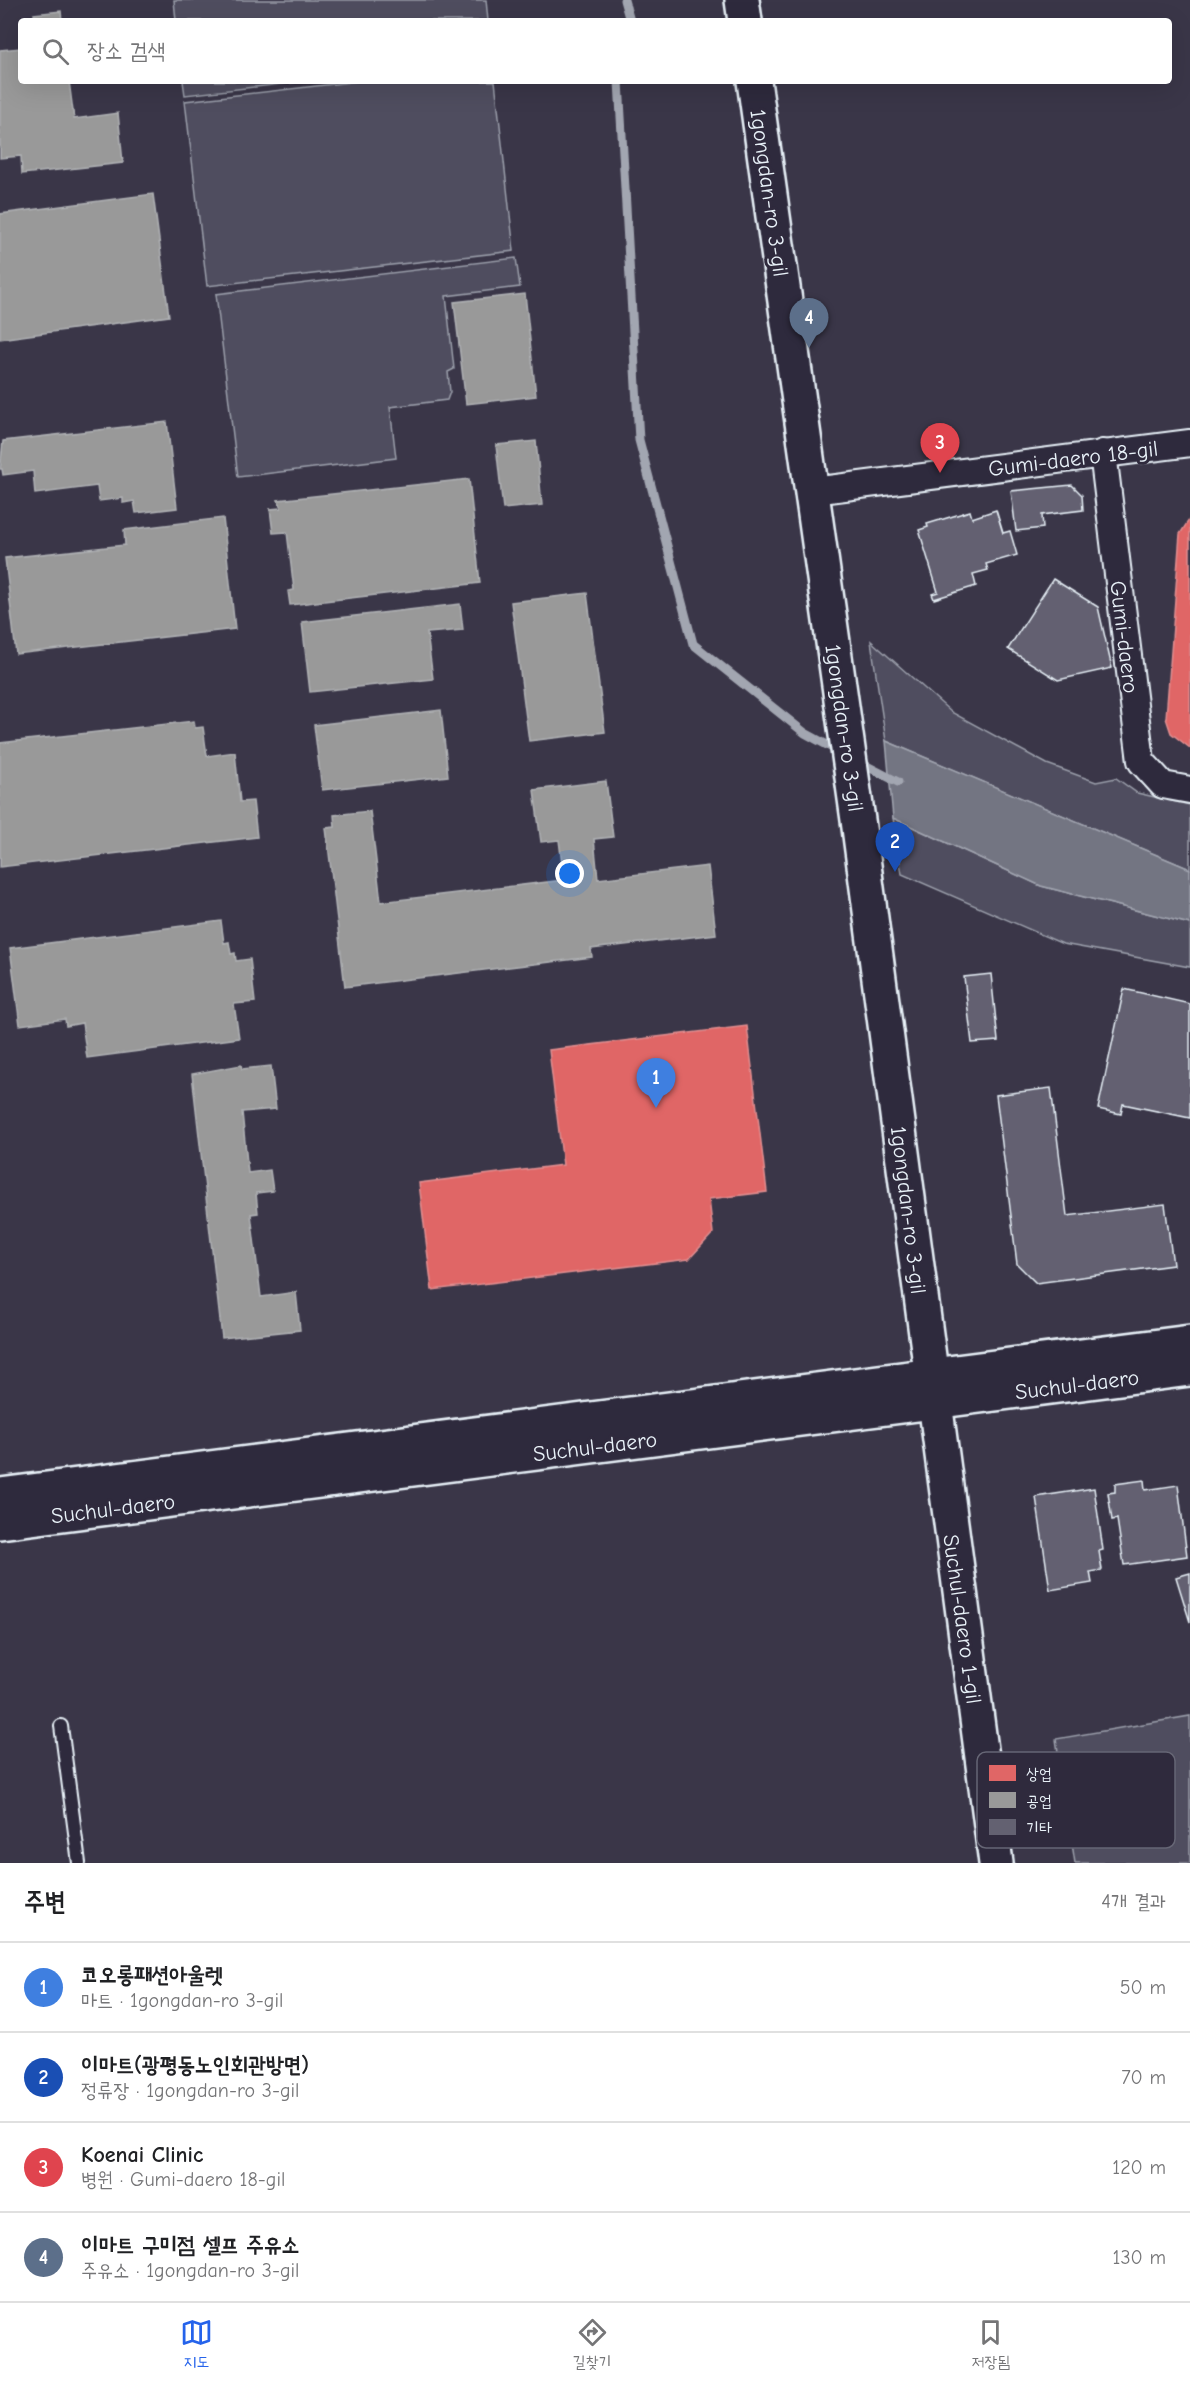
<!DOCTYPE html>
<html lang="ko">
<head>
<meta charset="utf-8">
<style>
	:root { --surface:#fff; --page:#f6f6f6; --text:#202124; --muted:#757577; --line:#e0e0e0; --accent:#2563eb }
	body { margin:0; font-family:"Comic Neue","Poor Story",sans-serif; background:var(--page); color:var(--text) }
	.you { position:absolute; left:570px; top:874px; width:21px; height:21px; margin:-15px; border:4px solid #fff; border-radius:50%; background:#1a73e8; box-shadow:0 0 0 9px #1a73e833 }
	.badge { display:grid; place-items:center; width:39px; height:39px; border-radius:50%; background:var(--accent); color:#fff; font-size:20px; font-weight:700 }
	.pin { position:absolute; translate:-50% -50px; filter:drop-shadow(0 2px 3px #0008) }
	.pin::after { content:''; position:absolute; top:32px; width:21px; height:18px; background:inherit; clip-path:polygon(0 0,100% 0,50% 100%) }
	.list { margin:0; padding:0; list-style:none }
	h2 { display:flex; justify-content:space-between; align-items:center; height:78px; margin:0; padding:0 24px; font-size:26px }
	h2 small { font-size:20px; font-weight:400; color:var(--muted) }
	.list li { display:grid; grid-template-columns:39px 1fr auto; gap:18px; align-items:center; box-sizing:border-box; height:90px; padding:0 24px; border-top:2px solid var(--line) }
	.list b { display:block; font-size:22px; white-space:nowrap }
	.list p { margin:0; font-size:20px; white-space:nowrap; color:var(--muted) }
	.list em { font-size:20px; font-style:normal; color:var(--muted) }
	.icon { flex:none; width:33px; height:33px; fill:none; stroke:currentColor; stroke-width:2; stroke-linecap:round; stroke-linejoin:round }
	.map { position:relative; flex:none; width:1190px; height:1863px; overflow:hidden }
	.search { position:absolute; background:var(--surface); box-shadow:0 6px 24px #0002; left:18px; right:18px; top:18px; height:66px; display:flex; align-items:center; gap:15px; box-sizing:border-box; padding:0 21px; border-radius:6px; color:var(--muted); font-size:22px }
	.sheet { height:438px; background:var(--surface) }
	nav { display:flex; justify-content:space-around; align-items:center; box-sizing:border-box; height:84px; border-top:2px solid var(--line); background:var(--surface); font-size:16px; color:var(--muted) }
	nav a { display:grid; justify-items:center; gap:3px }
	nav .on { color:var(--accent) }
	.map>svg:first-child { display:block }
	.green { fill:#504e5f; stroke:#9ca0ac; stroke-width:1.5 }
	.water { fill:#737482; stroke:#a2a6b1; stroke-width:1.5 }
	.shops { fill:#e06666; stroke:#e29092; stroke-width:1.5 }
	.industry { fill:#999; stroke:#b1b3b6; stroke-width:1.5 }
	.lines { fill:none; stroke-linecap:round; stroke-linejoin:round }
	.stream { stroke:#a2a6b1; stroke-width:9 }
	.building { fill:#636171; stroke:#e8f1f8; stroke-width:1.5 }
	.lane-casing { stroke:#e8f1f8; stroke-width:16 }
	.street-casing { stroke:#e8f1f8; stroke-width:30 }
	.secondary-casing { stroke:#e8f1f8; stroke-width:38 }
	.lane { stroke:#2f2a3d; stroke-width:12 }
	.street { stroke:#2f2a3d; stroke-width:26 }
	.secondary { stroke:#2f2a3d; stroke-width:33 }
	.labels { text-anchor:middle; stroke-width:6; stroke-linejoin:round; paint-order:stroke }
	.street-label { font-size:22px; fill:#e8f1f8; stroke:#2f2a3d }
	.key { fill:#2f2a3d; stroke:#666675; stroke-width:1.5 }
	.key-label { font-size:16px; fill:#e8f1f8 }
</style>
</head>
<body>
<div class="map">
<svg width="1190" height="1863" viewBox="0 0 1190 1863">
	<rect width="100%" height="100%" fill="#3a3648"/>
	<filter id="ink" filterUnits="userSpaceOnUse"><feTurbulence type="fractalNoise" baseFrequency=".0167" numOctaves="2"/><feDisplacementMap in="SourceGraphic" scale="12" xChannelSelector="R" yChannelSelector="G"/><feConvolveMatrix kernelMatrix="1 2 1 2 8 2 1 2 1" color-interpolation-filters="sRGB"/></filter>
	<g filter="url(#ink)">
		<g class="green">
			<polygon points="174,0 486,0 488,21 176,21"/>
			<polygon points="183,81 307,81 185,95"/>
			<polygon points="360,81 495,81 514,251 207,286 185,101"/>
			<polygon points="516,258 520,287 446,296 454,369 448,372 450,392 447,400 390,407 396,458 238,477 216,294"/>
			<polygon points="871,641 951,712 1047,764 1096,782 1116,778 1137,793 1190,805 1190,869 886,741"/>
			<polygon points="893,818 1041,886 1190,924 1190,967 1063,944 902,874"/>
			<polygon points="1190,1716 1190,1863 1075,1863 1056,1739"/>
		</g>
		<polygon class="water" points="886,741 1190,869 1190,924 1041,886 893,818"/>
		<g class="shops">
			<polygon points="1189,520 1190,520 1190,748 1171,733 1166,718 1180,534"/>
			<polygon points="747,1026 767,1192 709,1199 713,1233 689,1259 432,1290 419,1183 563,1165 549,1050"/>
		</g>
		<g class="industry">
			<polygon points="61,11 62,21 35,21 34,14"/>
			<polygon points="21,48 21,81 69,81 74,119 118,113 123,163 22,174 21,156 0,158 0,50"/>
			<polygon points="153,194 169,316 0,339 0,214"/>
			<polygon points="525,294 536,396 466,404 454,302"/>
			<polygon points="167,422 177,508 136,513 134,501 123,503 123,498 99,501 97,486 35,494 33,471 3,475 2,469 0,469 3,441"/>
			<polygon points="536,441 542,505 503,509 496,445"/>
			<polygon points="469,479 480,583 290,605 288,591 294,590 287,532 273,533 270,509 281,508 278,500"/>
			<polygon points="223,518 235,629 16,654 5,558 125,545 124,530"/>
			<polygon points="587,593 605,732 529,741 511,602"/>
			<polygon points="460,604 463,630 427,633 433,679 310,692 302,622"/>
			<polygon points="441,710 448,776 322,790 314,725"/>
			<polygon points="194,721 195,728 203,727 207,756 235,752 240,802 253,801 257,837 0,867 0,743"/>
			<polygon points="606,781 613,837 594,839 598,879 708,866 716,934 591,949 592,957 345,987 326,828 335,827 334,815 370,811 381,902 564,880 559,840 541,842 534,790"/>
			<polygon points="221,921 224,943 229,942 231,954 235,953 236,961 250,959 255,1002 234,1004 239,1038 87,1058 82,1023 66,1026 65,1019 20,1025 10,948"/>
			<polygon points="241,1065 242,1069 271,1066 276,1109 242,1112 248,1173 270,1170 273,1191 256,1193 258,1213 251,1214 261,1297 296,1292 300,1330 222,1338 192,1074"/>
		</g>
		<g class="lines">
			<g class="stream">
				<polyline points="624,0 630,21"/>
				<polyline points="619,81 639,440 693,644 805,733 840,752"/>
				<polyline points="857,761 898,782"/>
			</g>
		</g>
		<g class="building">
			<polygon points="1072,485 1082,495 1083,510 1042,515 1043,528 1016,531 1011,491"/>
			<polygon points="996,510 1003,533 1010,531 1017,555 986,564 988,570 973,574 976,586 934,599 932,594 938,592 919,530 928,527 927,524 970,511 972,518"/>
			<polygon points="1053,579 1098,607 1112,668 1058,680 1008,649"/>
			<polygon points="991,974 998,1041 972,1043 964,977"/>
			<polygon points="1124,989 1190,1004 1190,1118 1123,1104 1121,1114 1098,1109"/>
			<polygon points="1051,1088 1067,1216 1165,1204 1173,1265 1036,1283 1017,1264 996,1095"/>
			<polygon points="1144,1480 1145,1490 1178,1485 1187,1556 1124,1565 1117,1519 1112,1520 1108,1493 1115,1492 1115,1484"/>
			<polygon points="1094,1488 1103,1550 1099,1551 1102,1570 1090,1572 1092,1583 1050,1590 1036,1497"/>
			<polygon points="1190,1573 1190,1622 1176,1577"/>
		</g>
		<g class="lines">
			<g class="lane-casing">
				<polyline id="lane" points="61,1726 79,1863"/>
			</g>
			<g class="street-casing">
				<g id="street">
					<polyline points="1103,453 1141,761 1163,785 1190,790"/>
					<polyline points="813,491 1190,443"/>
				</g>
			</g>
			<g class="secondary-casing">
				<g id="secondary">
					<polyline points="742,0 745,21"/>
					<polyline points="754,81 858,820 996,1863"/>
					<polyline points="0,1495 1190,1342"/>
					<polyline points="0,1522 1190,1369"/>
				</g>
			</g>
			<use href="#lane" class="lane"/>
			<use href="#street" class="street"/>
			<use href="#secondary" class="secondary"/>
		</g>
	</g>
	<g class="labels">
		<g class="street-label">
			<text transform="translate(770 193) rotate(82)" y="8">1gongdan-ro 3-gil</text>
			<text transform="translate(1073 458) rotate(-7)" y="8">Gumi-daero 18-gil</text>
			<text transform="translate(1125 637) rotate(83)" y="8">Gumi-daero</text>
			<text transform="translate(845 728) rotate(82)" y="8">1gongdan-ro 3-gil</text>
			<text transform="translate(909 1210) rotate(83)" y="8">1gongdan-ro 3-gil</text>
			<text transform="translate(1077 1384) rotate(-7)" y="8">Suchul-daero</text>
			<text transform="translate(595 1446) rotate(-7)" y="8">Suchul-daero</text>
			<text transform="translate(113 1508) rotate(-7)" y="8">Suchul-daero</text>
			<text transform="translate(963 1619) rotate(82)" y="8">Suchul-daero 1-gil</text>
		</g>
	</g>
	<rect x="977" y="1752" width="198" height="96" rx="9" class="key"/>
	<rect x="989" y="1765" width="27" height="16" fill="#e06666"/>
	<rect x="989" y="1792" width="27" height="16" fill="#999"/>
	<rect x="989" y="1819" width="27" height="16" fill="#636171"/>
	<g class="key-label">
		<text x="1026" y="1779">상업</text>
		<text x="1026" y="1806">공업</text>
		<text x="1026" y="1833">기타</text>
	</g>
</svg>
<div class="you"></div>
<div class="pin badge" style="left:656px;top:1108px;background:#3f7fe0">1</div>
<div class="pin badge" style="left:895px;top:872px;background:#1a4fb4">2</div>
<div class="pin badge" style="left:940px;top:473px;background:#e0444e">3</div>
<div class="pin badge" style="left:809px;top:348px;background:#5c6f8a">4</div>
<div class="search"><svg class="icon" aria-label="search" viewBox="0 0 24 24"><circle cx="10" cy="10" r="6"/><path d="M15 15l6 6"/></svg>장소 검색</div>
</div>
<section class="sheet">
<h2>주변<small>4개 결과</small></h2>
<ul class="list">
<li><span class="badge" style="background:#3f7fe0">1</span><div><b>코오롱패션아울렛</b><p>마트 · 1gongdan-ro 3-gil</p></div><em>50 m</em></li>
<li><span class="badge" style="background:#1a4fb4">2</span><div><b>이마트(광평동노인회관방면)</b><p>정류장 · 1gongdan-ro 3-gil</p></div><em>70 m</em></li>
<li><span class="badge" style="background:#e0444e">3</span><div><b>Koenai Clinic</b><p>병원 · Gumi-daero 18-gil</p></div><em>120 m</em></li>
<li><span class="badge" style="background:#5c6f8a">4</span><div><b>이마트 구미점 셀프 주유소</b><p>주유소 · 1gongdan-ro 3-gil</p></div><em>130 m</em></li>
</ul>
</section>
<nav>
<a class="on"><svg class="icon" aria-label="map" viewBox="0 0 24 24"><path d="M3 6l6-2 6 2 6-2v14l-6 2-6-2-6 2zM9 4v14M15 6v14"/></svg>지도</a>
<a><svg class="icon" aria-label="directions" viewBox="0 0 24 24"><path d="M12 3l9 9-9 9-9-9zM9 14v-3h6M13 9l2 2-2 2"/></svg>길찾기</a>
<a><svg class="icon" aria-label="saved" viewBox="0 0 24 24"><path d="M7 4h10v16l-5-4-5 4z"/></svg>저장됨</a>
</nav>
</body>
</html>
